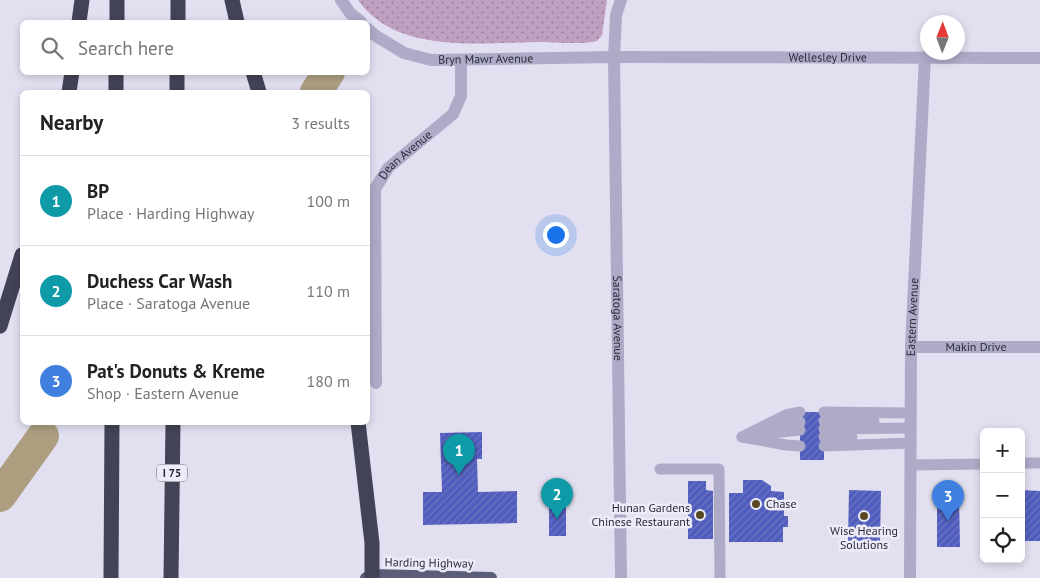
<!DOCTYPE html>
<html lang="en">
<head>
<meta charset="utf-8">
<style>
	:root { --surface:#fff; --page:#f6f6f6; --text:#222; --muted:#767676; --line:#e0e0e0; --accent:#1a73e8 }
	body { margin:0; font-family:"PT Sans",sans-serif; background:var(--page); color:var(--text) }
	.controls { position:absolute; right:15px; bottom:15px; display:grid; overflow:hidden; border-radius:8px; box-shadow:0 2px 8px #0003 }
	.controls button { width:45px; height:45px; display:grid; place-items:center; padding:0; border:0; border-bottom:1px solid var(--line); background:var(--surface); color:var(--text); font:25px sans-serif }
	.compass { position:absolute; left:920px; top:15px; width:45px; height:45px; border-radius:50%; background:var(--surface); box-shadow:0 2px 8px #0003; rotate:1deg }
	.you { position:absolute; left:555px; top:234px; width:18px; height:18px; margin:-12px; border:4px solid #fff; border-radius:50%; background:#1a73e8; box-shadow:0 0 0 8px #1a73e833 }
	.badge { display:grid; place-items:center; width:32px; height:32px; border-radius:50%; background:var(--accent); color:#fff; font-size:16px; font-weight:700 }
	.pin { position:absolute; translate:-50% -41px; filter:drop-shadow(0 1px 2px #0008) }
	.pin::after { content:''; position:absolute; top:26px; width:18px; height:15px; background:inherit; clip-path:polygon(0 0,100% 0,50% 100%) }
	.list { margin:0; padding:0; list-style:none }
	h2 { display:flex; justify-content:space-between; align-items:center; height:65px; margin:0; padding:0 20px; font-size:21px }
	h2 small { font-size:16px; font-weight:400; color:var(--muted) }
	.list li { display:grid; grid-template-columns:32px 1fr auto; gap:15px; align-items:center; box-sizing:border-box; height:90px; padding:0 20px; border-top:1px solid var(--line) }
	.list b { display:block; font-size:19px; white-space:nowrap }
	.list p { margin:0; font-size:16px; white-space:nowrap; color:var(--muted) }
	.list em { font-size:16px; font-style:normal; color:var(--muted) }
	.icon { flex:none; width:28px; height:28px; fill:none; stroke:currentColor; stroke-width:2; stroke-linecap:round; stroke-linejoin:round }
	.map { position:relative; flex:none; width:1040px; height:578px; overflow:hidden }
	.search { position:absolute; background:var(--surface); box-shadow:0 2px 8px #0003; left:20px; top:20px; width:350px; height:55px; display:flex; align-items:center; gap:12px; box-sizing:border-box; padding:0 18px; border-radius:8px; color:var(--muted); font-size:19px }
	.panel { position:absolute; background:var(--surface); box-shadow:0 2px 8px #0003; left:20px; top:90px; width:350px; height:335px; border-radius:8px }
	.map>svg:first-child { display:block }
	.grass { fill:url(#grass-dots) }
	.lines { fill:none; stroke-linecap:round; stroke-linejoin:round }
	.river { stroke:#ad9e80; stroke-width:32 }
	.building { fill:url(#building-hatch) }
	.service { stroke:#aeabc9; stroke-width:11 }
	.minor { stroke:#aeabc9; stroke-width:12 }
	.primary { stroke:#5c5d78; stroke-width:12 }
	.motorway { stroke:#424357; stroke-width:15 }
	.poi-dot { fill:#564722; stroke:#eeebf9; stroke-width:2 }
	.labels { text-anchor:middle; stroke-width:5; stroke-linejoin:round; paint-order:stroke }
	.shield { fill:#eeebf9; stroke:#656571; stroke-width:1 }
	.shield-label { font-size:11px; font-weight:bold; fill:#2a2b37 }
	.street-label { font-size:12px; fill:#2a2b37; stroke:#eeebf9 }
	.poi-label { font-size:12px; fill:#2a2b37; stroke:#eeebf9; text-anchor:start }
</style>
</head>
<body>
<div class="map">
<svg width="1040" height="578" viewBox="0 0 1040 578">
	<defs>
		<pattern id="grass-dots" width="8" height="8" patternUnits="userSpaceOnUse" patternTransform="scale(1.25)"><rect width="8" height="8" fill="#bfa0c0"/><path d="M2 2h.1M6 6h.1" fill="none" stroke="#9b839d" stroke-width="1.8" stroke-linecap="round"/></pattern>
		<pattern id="building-hatch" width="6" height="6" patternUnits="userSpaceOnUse" patternTransform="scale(1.25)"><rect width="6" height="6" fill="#505dbe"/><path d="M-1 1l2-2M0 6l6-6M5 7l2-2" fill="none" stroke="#6c76bf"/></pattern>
	</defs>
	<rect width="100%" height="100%" fill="#e2dff1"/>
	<path class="grass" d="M358,0H607L602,35L597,41C581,45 554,42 536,42C480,43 395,54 358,0Z"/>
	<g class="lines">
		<g class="river">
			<polyline points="316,92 329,72"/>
			<polyline points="0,496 43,436"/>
		</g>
	</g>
	<g class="building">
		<rect x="800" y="412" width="24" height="48"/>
		<polygon points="482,432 482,459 477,459 478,492 517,491 517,523 423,525 423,492 442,492 440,433"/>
		<polygon points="743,480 762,480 771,486 771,491 784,492 784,516 788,516 788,527 783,527 783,542 729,542 729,493 743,493"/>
		<polygon points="688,481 706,481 706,490 713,491 713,539 688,539"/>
		<polygon points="849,490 881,491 880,541 848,541"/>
		<polygon points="1021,490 1040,491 1040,541 1021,541"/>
		<polygon points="937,495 959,495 960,547 937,547"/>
		<rect x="549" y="503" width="17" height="33"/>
	</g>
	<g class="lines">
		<g class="service">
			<polyline points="824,412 911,413"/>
			<polyline points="824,421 874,421"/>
			<polyline points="774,427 786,423 800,422"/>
			<polyline points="824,429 911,428"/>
			<polyline points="753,435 800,430"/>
			<polyline points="742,437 786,415 800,412"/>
			<polyline points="742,437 786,445 800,446"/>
			<polyline points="824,437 852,437"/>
			<polyline points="824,446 911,443"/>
			<polyline points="1021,463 1040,463"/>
			<polyline points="911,465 984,464"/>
			<polyline points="660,469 719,469 720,578"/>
		</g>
		<g class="minor">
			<polyline points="341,0 350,13 361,22"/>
			<path id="s1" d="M621,0L616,15L614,57L621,578"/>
			<path id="s2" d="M368,29L376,36L404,53L431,60L614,57L1040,58"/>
			<path id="s3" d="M911,347H1040"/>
			<path id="s4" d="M376,383L375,189L388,168L453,114L461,96V60"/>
			<path id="s5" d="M910,578L911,347L925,57"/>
		</g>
		<polyline class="primary" points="366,578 372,575 491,578"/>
		<g class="motorway">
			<polyline points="232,0 237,22"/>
			<polyline points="79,22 82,0"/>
			<polyline points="117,22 117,0"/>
			<polyline points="178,22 178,0"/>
			<polyline points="253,72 259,92"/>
			<polyline points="69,92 72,72"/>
			<polyline points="116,92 116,72"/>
			<polyline points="177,92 177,72"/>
			<polyline points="0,326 22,255"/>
			<polyline points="358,422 372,543 372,578"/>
			<polyline points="111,578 112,422"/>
			<polyline points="171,578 173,422"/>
		</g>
	</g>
	<g class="poi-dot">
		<circle cx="756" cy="504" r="5"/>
		<circle cx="700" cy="515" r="5"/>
		<circle cx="864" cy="516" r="5"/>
	</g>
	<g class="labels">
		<rect class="shield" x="157" y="464.5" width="30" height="17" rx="4"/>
		<g class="shield-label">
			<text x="172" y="477">I 75</text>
		</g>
		<g class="street-label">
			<text dy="4" stroke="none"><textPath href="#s2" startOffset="468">Wellesley Drive</textPath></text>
			<text dy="4" stroke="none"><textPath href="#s2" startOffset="126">Bryn Mawr Avenue</textPath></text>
			<text dy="4" stroke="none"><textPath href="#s4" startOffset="240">Dean Avenue</textPath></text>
			<text dy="4" stroke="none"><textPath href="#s1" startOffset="319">Saratoga Avenue</textPath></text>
			<text dy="4" stroke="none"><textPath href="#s5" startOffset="261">Eastern Avenue</textPath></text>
			<text dy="4" stroke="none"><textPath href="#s3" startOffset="65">Makin Drive</textPath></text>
			<text transform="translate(429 563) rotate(1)" y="4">Harding Highway</text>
		</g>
		<g class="poi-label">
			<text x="766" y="508">Chase</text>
			<text x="690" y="512" text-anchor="end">Hunan Gardens<tspan x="690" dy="14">Chinese Restaurant</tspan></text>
			<text x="864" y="535" text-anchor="middle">Wise Hearing<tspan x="864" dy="14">Solutions</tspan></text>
		</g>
	</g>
</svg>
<div class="controls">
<button>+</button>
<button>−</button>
<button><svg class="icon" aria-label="locate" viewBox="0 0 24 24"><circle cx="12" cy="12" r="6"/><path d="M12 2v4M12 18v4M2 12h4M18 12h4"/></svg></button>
</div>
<svg class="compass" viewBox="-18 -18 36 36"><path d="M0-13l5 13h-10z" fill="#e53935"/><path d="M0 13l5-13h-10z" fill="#767676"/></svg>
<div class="you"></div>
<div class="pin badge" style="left:459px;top:475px;background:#0f9aa8">1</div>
<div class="pin badge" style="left:557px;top:519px;background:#0f9aa8">2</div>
<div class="pin badge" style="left:948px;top:521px;background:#3f7fe0">3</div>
<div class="search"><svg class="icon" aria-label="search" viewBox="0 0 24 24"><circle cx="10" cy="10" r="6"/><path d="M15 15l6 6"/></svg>Search here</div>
<section class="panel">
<h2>Nearby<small>3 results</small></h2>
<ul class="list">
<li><span class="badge" style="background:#0f9aa8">1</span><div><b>BP</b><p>Place · Harding Highway</p></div><em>100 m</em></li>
<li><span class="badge" style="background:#0f9aa8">2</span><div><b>Duchess Car Wash</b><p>Place · Saratoga Avenue</p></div><em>110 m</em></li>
<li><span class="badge" style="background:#3f7fe0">3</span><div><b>Pat's Donuts &amp; Kreme</b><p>Shop · Eastern Avenue</p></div><em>180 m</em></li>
</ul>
</section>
</div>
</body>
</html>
